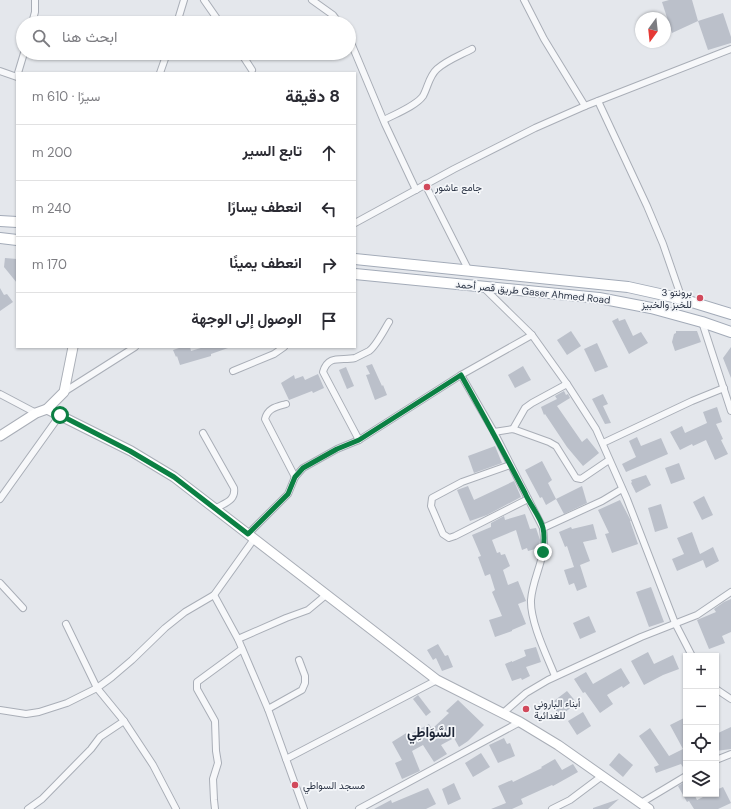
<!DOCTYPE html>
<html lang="ar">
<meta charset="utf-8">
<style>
body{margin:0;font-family:"DM Sans",Vazirmatn,sans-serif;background:#f2f2f3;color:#2b2b33;direction:rtl}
.controls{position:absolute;right:12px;bottom:12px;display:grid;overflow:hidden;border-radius:0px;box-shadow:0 1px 3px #0004}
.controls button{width:36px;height:36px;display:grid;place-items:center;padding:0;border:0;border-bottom:1px solid #e1e1e2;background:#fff;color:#2b2b33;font:20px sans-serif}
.compass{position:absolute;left:635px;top:12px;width:36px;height:36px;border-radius:50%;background:#fff;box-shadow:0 1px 3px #0004;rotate:195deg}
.stop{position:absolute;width:12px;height:12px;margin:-9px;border:3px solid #0b8043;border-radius:50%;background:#fff}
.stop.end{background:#0b8043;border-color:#fff;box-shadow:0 1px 4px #0008}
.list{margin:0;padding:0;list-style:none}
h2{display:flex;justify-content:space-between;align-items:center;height:52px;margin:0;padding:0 16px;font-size:17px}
h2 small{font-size:13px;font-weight:400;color:#7c7c81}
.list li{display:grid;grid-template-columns:26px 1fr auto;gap:12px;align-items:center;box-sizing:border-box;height:56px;padding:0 16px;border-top:1px solid #e1e1e2}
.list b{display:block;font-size:15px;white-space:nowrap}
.list em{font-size:13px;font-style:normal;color:#7c7c81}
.icon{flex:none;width:22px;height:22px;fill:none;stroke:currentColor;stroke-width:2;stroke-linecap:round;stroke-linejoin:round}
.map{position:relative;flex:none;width:731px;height:809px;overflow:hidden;direction:ltr}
.search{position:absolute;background:#fff;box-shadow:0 1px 3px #0004;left:16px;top:16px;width:340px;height:44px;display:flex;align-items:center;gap:10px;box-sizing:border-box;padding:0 14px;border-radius:22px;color:#7c7c81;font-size:15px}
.panel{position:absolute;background:#fff;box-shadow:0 1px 3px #0004;left:16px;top:72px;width:340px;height:276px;border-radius:0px;direction:rtl}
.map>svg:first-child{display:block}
.building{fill:#bbc0ca}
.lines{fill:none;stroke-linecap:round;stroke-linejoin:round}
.street-casing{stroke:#a9aeb7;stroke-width:8}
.secondary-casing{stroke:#a9aeb7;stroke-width:11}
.primary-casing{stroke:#a3abb8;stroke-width:12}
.street{stroke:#f7f8fa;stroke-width:6}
.secondary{stroke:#fff;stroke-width:9}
.primary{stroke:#fff;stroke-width:10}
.route{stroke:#0b8043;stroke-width:5}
.poi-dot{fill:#d1495b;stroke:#f4f6f9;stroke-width:1.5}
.labels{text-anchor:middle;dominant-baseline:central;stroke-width:3.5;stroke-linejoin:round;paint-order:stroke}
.poi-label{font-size:10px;fill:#2b3445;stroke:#f4f6f9;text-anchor:start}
.street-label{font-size:10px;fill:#2b3445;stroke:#f4f6f9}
.district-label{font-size:14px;font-weight:bold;fill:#1d2536;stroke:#f4f6f9}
</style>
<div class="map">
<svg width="731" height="809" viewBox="0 0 731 809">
<rect width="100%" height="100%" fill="#e4e7ec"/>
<g class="building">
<polygon points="669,0 692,0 698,21 672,33 662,2"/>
<polygon points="723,13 731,37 731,43 708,50 698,21"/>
<polygon points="5,258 17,259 17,283 4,267"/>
<polygon points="0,288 4,295 7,294 13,302 0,311"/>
<polygon points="618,318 619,321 625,319 633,336 641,332 648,343 629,354 612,321"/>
<polygon points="571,331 581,346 567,355 557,340"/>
<polygon points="676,331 697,331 701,342 675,351 672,342 674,334 676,333"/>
<polygon points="597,343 608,367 595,372 584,349"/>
<polygon points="182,347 190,347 191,351 204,347 228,347 228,348 211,354 211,356 180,365 177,356 176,357 173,350"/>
<polygon points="731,347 731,378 723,358"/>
<polygon points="372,364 382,386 383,385 387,395 375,400 366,375 370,374 366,366"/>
<polygon points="523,366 531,380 515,388 508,375"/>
<polygon points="346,367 354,386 347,389 339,370"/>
<polygon points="318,374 324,388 313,393 312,391 289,400 281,383 294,375 295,379 303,376 305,380"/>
<polygon points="564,391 566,395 568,394 570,398 557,406 582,442 587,438 599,453 583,466 567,447 545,414 544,415 541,407 557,399 555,396"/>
<polygon points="603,394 608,404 603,406 611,423 605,424 592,399"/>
<polygon points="717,407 722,422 716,424 723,439 721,440 728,454 715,460 706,440 693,446 692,444 680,450 670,432 682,426 685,433 707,423 703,412"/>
<polygon points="637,437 641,446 661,438 668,454 626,472 622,464 636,457 629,441"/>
<polygon points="495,446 502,463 474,473 468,456"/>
<polygon points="542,461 552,480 548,483 556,499 546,505 542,497 540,498 525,470"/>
<polygon points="679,463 685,479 671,484 665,468"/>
<polygon points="646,475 651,485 636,493 631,483 632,482 631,480"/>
<polygon points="514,481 521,497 487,515 470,521 457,490 468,486 474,500"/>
<polygon points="582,486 587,503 564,514 556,499"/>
<polygon points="704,496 713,515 702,520 693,502"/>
<polygon points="620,500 631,521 630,521 638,544 612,553 605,534 609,533 598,510"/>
<polygon points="661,504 668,528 655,532 648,508"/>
<polygon points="525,514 530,529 536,528 540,540 539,548 528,551 527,548 522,550 516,530 492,540 497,553 500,552 501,555 505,554 510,566 503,570 508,585 518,581 526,601 518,604 526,624 512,630 512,631 495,637 489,620 502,616 492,592 495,590 490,574 485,576 478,557 481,556 472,535 491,527 491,523 504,516 505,520"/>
<polygon points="593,524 597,539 583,542 590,561 580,565 587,587 577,591 574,583 569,585 564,570 574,567 567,546 565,547 559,532 571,527 572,529"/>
<polygon points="692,532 700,554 713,547 719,561 706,568 703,560 677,571 672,559 684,554 677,538"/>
<polygon points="651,587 664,622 649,627 636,592"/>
<polygon points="731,599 731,632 722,636 725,643 709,649 697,620 716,612 714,609 724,602"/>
<polygon points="589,616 596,632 580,639 573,623"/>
<polygon points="438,644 445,656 448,655 453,667 442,671 436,658 433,660 427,650"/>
<polygon points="536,647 541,662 526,667 530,676 522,680 521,678 512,681 505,664 512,661 512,662 526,656 524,650"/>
<polygon points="648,652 654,664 673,655 679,669 663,675 644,685 631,661"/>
<polygon points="621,668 630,683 623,688 622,686 607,695 613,704 600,713 585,692 583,693 574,679 586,672 593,684"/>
<polygon points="567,691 577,703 560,716 550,704"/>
<polygon points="418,695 431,712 426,716 413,699"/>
<polygon points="458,700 484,725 468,741 459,747 454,738 441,745 447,754 434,762 423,745 412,751 420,771 402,779 395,763 402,760 392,742 408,732 409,735 429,724 432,729 449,713 446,711"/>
<polygon points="583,712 591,726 577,735 568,721"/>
<polygon points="684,718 686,722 686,772 681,764 656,773 654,767 659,765 639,736 650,728 669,756 683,749 670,725"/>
<polygon points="731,727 731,749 716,751 716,734"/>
<polygon points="504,738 507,744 510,743 515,756 498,763 489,745"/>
<polygon points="481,753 490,767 473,777 465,763"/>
<polygon points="619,753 633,765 623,777 609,765"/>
<polygon points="555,759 562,770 573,764 578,772 553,786 552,785 521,799 523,804 512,809 491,809 506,803 498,786 512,780 513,782 542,768 541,767"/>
<polygon points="686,781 686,794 694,794 697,800 709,794 716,794 716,790 723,787 731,803 718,809 694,809 689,801 687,802 678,786"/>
<polygon points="454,783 461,799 448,805 442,789"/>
<polygon points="428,788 436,804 426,809 374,809 391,800 392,803"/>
<polygon points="619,799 608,809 593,809 593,808"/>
</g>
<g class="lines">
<g class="street-casing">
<g id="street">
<polyline points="204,0 220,23"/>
<polyline points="312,0 333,15 339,23"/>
<polyline points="524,0 544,39 585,106"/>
<polyline points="32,23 35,12 35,0"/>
<polyline points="177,23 184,0"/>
<polyline points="349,38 385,124 416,190"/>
<polyline points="241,53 252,70"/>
<polyline points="0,71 17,77"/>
<polyline points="18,73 24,53"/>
<polyline points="160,73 167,53"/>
<polyline points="598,101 647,206 663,244 682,299"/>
<path d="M 384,120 C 395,114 416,106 423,96 C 428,87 429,76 437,69 C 447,60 461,55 472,49"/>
<polyline points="425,184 469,271"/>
<polyline points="355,223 454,169 535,128 585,106 731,49"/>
<polyline points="484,288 532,335 567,384 596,429 627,499 675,623 692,656"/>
<polyline points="702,322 731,411"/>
<polyline points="233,371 274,354 284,347"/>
<path d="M 461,375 L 494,432 L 543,528 C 544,536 545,544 543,552 C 540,568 532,584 531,600 C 530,622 547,656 555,676"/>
<polyline points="64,392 135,347"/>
<polyline points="0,394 36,413"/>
<path d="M 286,404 C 276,407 268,408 265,419 L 295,477"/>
<polyline points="513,429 525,408 532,403 567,384"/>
<polyline points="494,432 513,429 549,442 556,446 576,478 581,479 609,460"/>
<path d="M 203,433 L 234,488 C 236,501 224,503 215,509"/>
<path d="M 359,440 L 323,372 C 328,354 342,361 355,358 C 359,356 365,353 369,351 C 376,346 384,330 389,322"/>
<polyline points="603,443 692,401 724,388"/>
<polyline points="510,465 462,482 432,498 431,506 443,534 449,538 455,536 528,499"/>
<polyline points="0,499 60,415"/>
<polyline points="543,528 602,501 622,489"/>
<polyline points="248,534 288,494 295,477 303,468 337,449 359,440 461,375 532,335"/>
<polyline points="0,583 23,608"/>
<polyline points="214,595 238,639 268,709 304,809"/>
<polyline points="66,624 97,688 124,721 153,765 176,809"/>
<polyline points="238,639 286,618 308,610 326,595"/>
<polyline points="716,689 731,699"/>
<polyline points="268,709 302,690 305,683 305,676 299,660"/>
<polyline points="0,710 26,714 39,712 67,703 97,688 112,677 132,660 165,628 185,612 214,595 254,539"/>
<polyline points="503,713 526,693 548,680 641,637 697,615 731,592"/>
<polyline points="286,759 437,680"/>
<polyline points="716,760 731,754"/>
<polyline points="641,803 686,776"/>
<polyline points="28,809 42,799 91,749 100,737 124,721"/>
<polyline points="215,809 214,800 213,779 218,763 216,751 215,721 197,689 197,682 242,649"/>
<polyline points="359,809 520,722"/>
<polyline points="552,809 570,800 602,776"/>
</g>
</g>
<g class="secondary-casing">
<g id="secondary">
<polyline points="47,409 131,451 174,477 437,680 520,722 558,745 649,809"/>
<polyline points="0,436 36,413 47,409 64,392 73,347"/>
</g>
</g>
<g class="primary-casing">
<g id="primary">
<polyline points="0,221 17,222"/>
<polyline points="0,238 17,240"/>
<polyline points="355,259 628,287 682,299 731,314"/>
<polyline points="355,274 599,298 651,308 702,322 731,332"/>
</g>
</g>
<use href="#street" class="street"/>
<use href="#secondary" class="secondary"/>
<use href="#primary" class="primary"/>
</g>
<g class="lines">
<path class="route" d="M 60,415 L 130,451 L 174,477 L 248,534 L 288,494 L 295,477 L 303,468 L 337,449 L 359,440 L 461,375 C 483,414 504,453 525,493 C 530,505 540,516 543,528 C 545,536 544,544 543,552"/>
</g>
<g class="poi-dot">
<circle cx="427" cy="187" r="4"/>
<circle cx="700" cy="298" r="4"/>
<circle cx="526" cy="709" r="4"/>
<circle cx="295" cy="785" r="4"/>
</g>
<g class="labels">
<g class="poi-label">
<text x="435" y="187">جامع عاشور</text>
<text x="692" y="292" text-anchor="end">برونتو 3<tspan x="692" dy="12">للخبز والخبيز</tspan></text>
<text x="534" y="703">أبناء البارونى<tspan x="534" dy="12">للغدائية</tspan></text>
<text x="303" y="785">مسجد السواطي</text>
</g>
<g class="street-label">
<text transform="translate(533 292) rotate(6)">طريق قصر أحمد Gaser Ahmed Road</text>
</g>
<g class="district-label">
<text x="431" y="732">السَّوَاطِي</text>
</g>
</g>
</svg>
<div class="controls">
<button>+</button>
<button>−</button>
<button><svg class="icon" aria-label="locate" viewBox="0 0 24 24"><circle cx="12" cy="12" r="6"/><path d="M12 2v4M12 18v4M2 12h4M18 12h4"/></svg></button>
<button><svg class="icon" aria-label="layers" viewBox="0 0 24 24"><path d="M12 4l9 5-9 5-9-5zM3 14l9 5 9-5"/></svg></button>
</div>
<svg class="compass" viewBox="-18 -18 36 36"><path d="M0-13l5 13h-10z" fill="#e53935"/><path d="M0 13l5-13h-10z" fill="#7c7c81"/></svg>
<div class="stop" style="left:60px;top:415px"></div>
<div class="stop end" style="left:543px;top:552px"></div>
<div class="search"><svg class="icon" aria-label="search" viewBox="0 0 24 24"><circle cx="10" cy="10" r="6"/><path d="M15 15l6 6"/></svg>ابحث هنا</div>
<section class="panel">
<h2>8 دقيقة<small>سيرًا · 610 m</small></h2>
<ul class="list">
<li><svg class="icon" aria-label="ahead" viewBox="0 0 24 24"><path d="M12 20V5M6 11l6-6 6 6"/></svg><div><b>تابع السير</b></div><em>200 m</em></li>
<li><svg class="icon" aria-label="left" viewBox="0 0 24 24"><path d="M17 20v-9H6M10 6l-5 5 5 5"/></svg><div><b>انعطف يسارًا</b></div><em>240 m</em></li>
<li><svg class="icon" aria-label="right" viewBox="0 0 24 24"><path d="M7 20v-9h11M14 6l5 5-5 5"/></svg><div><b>انعطف يمينًا</b></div><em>170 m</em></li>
<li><svg class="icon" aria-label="arrive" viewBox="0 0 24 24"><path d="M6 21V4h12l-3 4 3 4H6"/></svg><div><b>الوصول إلى الوجهة</b></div></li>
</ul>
</section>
</div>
